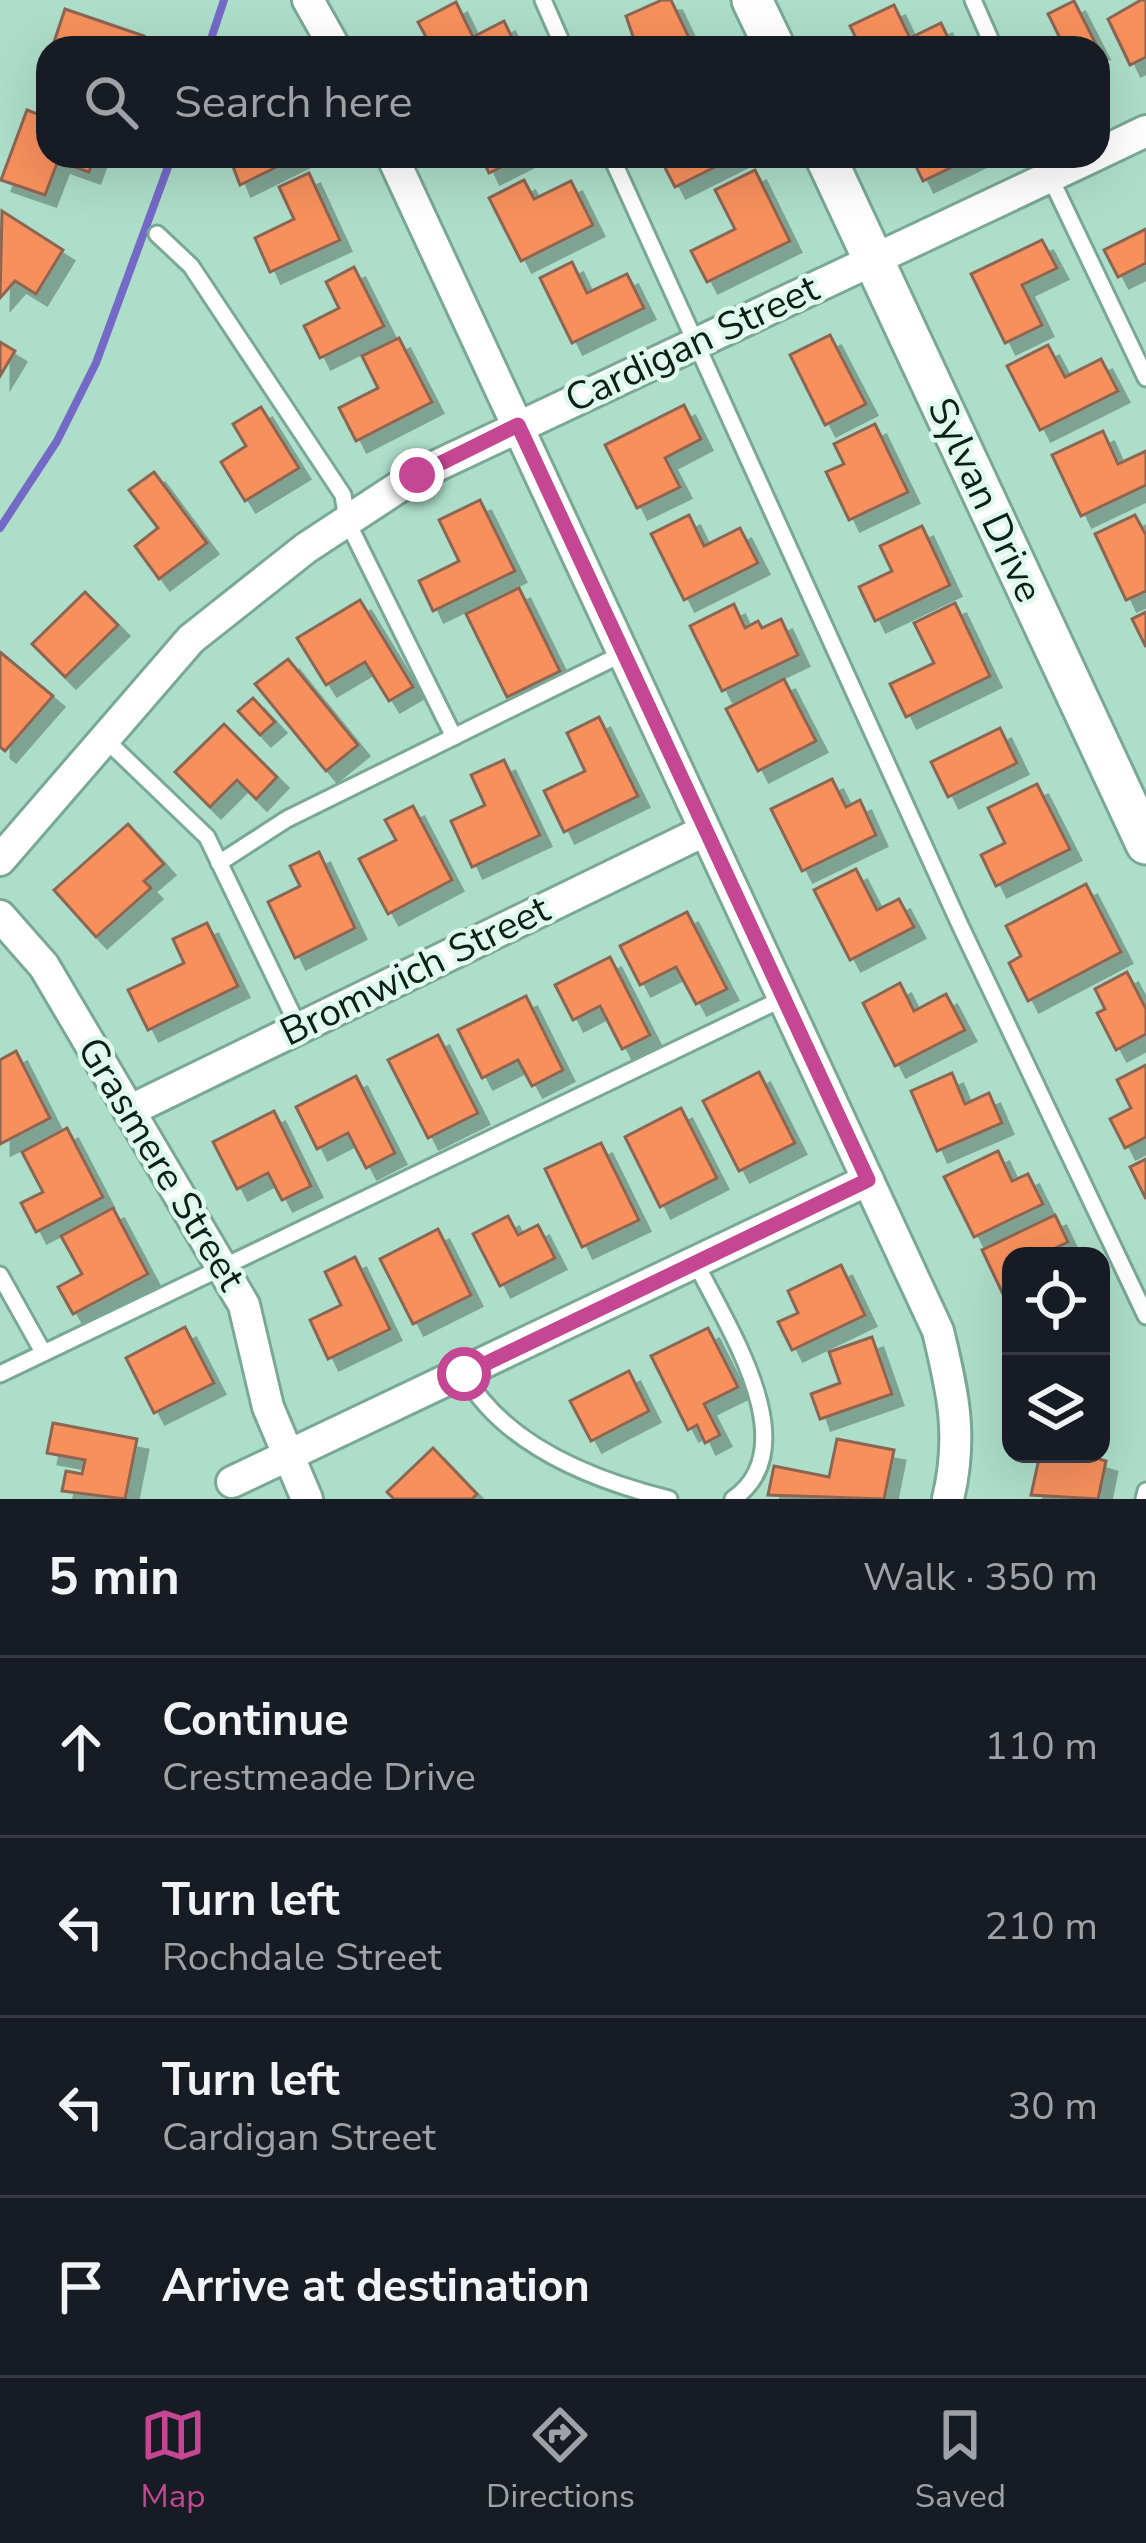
<!DOCTYPE html>
<meta charset="utf-8">
<style>
body{margin:0;font-family:"Nunito Sans",sans-serif;background:#20242c;color:#f1f3f6}
.controls{position:absolute;right:36px;bottom:36px;display:grid;overflow:hidden;border-radius:24px;box-shadow:0 12px 48px #0002}
.controls button{width:108px;height:108px;display:grid;place-items:center;padding:0;border:0;border-bottom:3px solid #363941;background:#171b24;color:#f1f3f6;font:60px sans-serif}
.stop{position:absolute;width:36px;height:36px;margin:-27px;border:9px solid #c54692;border-radius:50%;background:#fff}
.stop.end{background:#c54692;border-color:#fff;box-shadow:0 3px 12px #0008}
.list{margin:0;padding:0;list-style:none}
h2{display:flex;justify-content:space-between;align-items:center;height:156px;margin:0;padding:0 48px;font-size:51px}
h2 small{font-size:39px;font-weight:400;color:#9ea1a6}
.list li{display:grid;grid-template-columns:78px 1fr auto;gap:36px;align-items:center;box-sizing:border-box;height:180px;padding:0 48px;border-top:3px solid #363941}
.list b{display:block;font-size:45px;white-space:nowrap}
.list p{margin:0;font-size:39px;white-space:nowrap;color:#9ea1a6}
.list em{font-size:39px;font-style:normal;color:#9ea1a6}
.icon{flex:none;width:66px;height:66px;fill:none;stroke:currentColor;stroke-width:2;stroke-linecap:round;stroke-linejoin:round}
.map{position:relative;flex:none;width:1146px;height:1499px;overflow:hidden}
.search{position:absolute;background:#171b24;box-shadow:0 12px 48px #0002;left:36px;right:36px;top:36px;height:132px;display:flex;align-items:center;gap:30px;box-sizing:border-box;padding:0 42px;border-radius:36px;color:#9ea1a6;font-size:45px}
.sheet{height:876px;background:#171b24}
nav{display:flex;justify-content:space-around;align-items:center;box-sizing:border-box;height:168px;border-top:3px solid #363941;background:#171b24;font-size:33px;color:#9ea1a6}
nav a{display:grid;justify-items:center;gap:6px}
nav .on{color:#c54692}
.map>svg:first-child{display:block}
.lines{fill:none;stroke-linecap:round;stroke-linejoin:round}
.stream{stroke:#7469c7;stroke-width:8}
.building{fill:#f7905c;stroke:#8c6552;stroke-width:3;filter:url(#shadow)}
.service-casing{stroke:#79a894;stroke-width:21}
.minor-casing{stroke:#79a894;stroke-width:36}
.tertiary-casing{stroke:#79a894;stroke-width:45}
.service{stroke:#fff;stroke-width:15}
.minor{stroke:#fff;stroke-width:30}
.tertiary{stroke:#fff;stroke-width:39}
.route{stroke:#c54692;stroke-width:15}
.labels{text-anchor:middle;dominant-baseline:central;stroke-width:9;stroke-linejoin:round;paint-order:stroke}
.street-label{font-size:39px;fill:#0d2018;stroke:#e0f9ee}
</style>
<div class="map">
<svg width="1146" height="1499" viewBox="0 0 1146 1499">
<defs>
<filter id="shadow"><feDropShadow dx="11" dy="11" stdDeviation="0" flood-color="#0004"/></filter>
</defs>
<rect width="100%" height="100%" fill="#addec9"/>
<g class="lines">
<g class="stream">
<polyline points="208,48 224,0"/>
<polyline points="0,528 57,441 96,363 172,156"/>
</g>
</g>
<g class="building">
<polygon points="662,0 671,0 694,48 637,48 626,16"/>
<polygon points="1141,0 1146,0 1146,57 1130,65 1108,19"/>
<polygon points="1074,1 1098,48 1044,48 1061,40 1048,14"/>
<polygon points="456,2 473,37 504,21 517,48 432,48 418,22"/>
<polygon points="894,5 910,38 941,23 953,48 861,48 850,26"/>
<polygon points="65,9 144,36 140,48 52,48"/>
<polygon points="27,110 48,118 48,156 95,156 89,172 58,161 45,195 1,180"/>
<polygon points="229,156 299,156 240,185"/>
<polygon points="481,156 523,156 489,173"/>
<polygon points="659,156 737,156 675,187"/>
<polygon points="911,156 975,156 923,181"/>
<polygon points="755,170 790,241 707,282 691,251 735,229 715,190"/>
<polygon points="309,173 340,240 270,272 255,238 294,219 279,187"/>
<polygon points="524,180 534,199 571,181 593,225 521,261 489,198"/>
<polygon points="2,211 63,250 36,294 15,281 0,298"/>
<polygon points="1146,229 1146,263 1118,277 1104,250"/>
<polygon points="1042,240 1057,268 1022,285 1042,325 1005,343 971,274"/>
<polygon points="572,262 587,293 627,274 644,308 572,343 540,278"/>
<polygon points="354,267 384,326 320,358 304,326 339,308 326,282"/>
<polygon points="830,335 866,404 825,425 790,355"/>
<polygon points="399,338 432,402 356,441 339,408 378,388 362,356"/>
<polygon points="0,342 15,351 0,376"/>
<polygon points="1048,345 1065,377 1101,359 1118,391 1040,430 1007,366"/>
<polygon points="684,405 701,439 665,458 680,487 637,508 605,445"/>
<polygon points="261,407 299,468 245,501 221,462 246,446 233,424"/>
<polygon points="875,424 908,492 849,520 826,472 844,464 834,444"/>
<polygon points="1103,431 1118,464 1146,451 1146,485 1081,516 1052,455"/>
<polygon points="154,472 207,543 159,579 135,546 158,528 129,490"/>
<polygon points="480,500 515,571 433,611 419,581 459,561 439,520"/>
<polygon points="689,515 704,546 740,528 758,563 684,600 651,534"/>
<polygon points="1135,515 1146,535 1146,591 1126,600 1095,534"/>
<polygon points="922,526 950,585 875,621 859,587 892,571 880,546"/>
<polygon points="519,588 560,671 507,697 466,614"/>
<polygon points="85,592 118,625 65,677 32,644"/>
<polygon points="360,600 413,687 389,701 365,662 326,685 297,638"/>
<polygon points="955,603 990,676 906,717 890,684 934,663 914,623"/>
<polygon points="734,604 745,628 758,621 762,628 781,619 798,655 722,691 690,626"/>
<polygon points="1146,612 1146,647 1132,619"/>
<polygon points="0,652 53,696 5,751 0,747"/>
<polygon points="288,659 358,745 326,771 255,684"/>
<polygon points="784,679 816,741 758,771 726,709"/>
<polygon points="253,698 275,722 260,735 238,711"/>
<polygon points="599,717 638,796 564,832 544,791 585,771 567,733"/>
<polygon points="224,724 277,777 256,799 237,780 210,807 175,772"/>
<polygon points="1000,728 1017,763 948,797 931,762"/>
<polygon points="504,760 540,835 472,867 451,821 485,805 471,775"/>
<polygon points="832,779 846,807 860,800 876,835 802,871 771,809"/>
<polygon points="1037,784 1070,849 996,886 981,855 1005,843 988,808"/>
<polygon points="413,806 452,880 388,914 359,859 396,840 385,820"/>
<polygon points="128,824 164,864 144,881 151,888 96,937 54,890"/>
<polygon points="319,852 355,928 295,958 268,902 300,886 290,866"/>
<polygon points="856,869 877,910 899,899 914,927 850,960 814,890"/>
<polygon points="1086,884 1121,952 1028,1001 1009,963 1021,956 1006,926"/>
<polygon points="687,912 727,989 696,1004 676,967 640,985 620,946"/>
<polygon points="207,923 238,986 148,1030 128,990 184,963 173,939"/>
<polygon points="610,957 650,1035 622,1049 600,1006 573,1020 555,985"/>
<polygon points="1127,972 1146,1009 1146,1034 1116,1050 1097,1013 1105,1009 1095,989"/>
<polygon points="900,983 914,1011 946,994 965,1030 895,1066 863,1003"/>
<polygon points="526,996 563,1070 532,1086 518,1060 482,1078 458,1030"/>
<polygon points="438,1035 478,1113 428,1138 388,1060"/>
<polygon points="16,1051 50,1118 0,1144 0,1060"/>
<polygon points="1146,1065 1146,1137 1125,1148 1110,1119 1131,1108 1117,1080"/>
<polygon points="759,1072 795,1143 739,1171 703,1101"/>
<polygon points="952,1073 965,1104 989,1093 1002,1123 937,1151 911,1091"/>
<polygon points="356,1076 395,1153 366,1168 348,1133 317,1149 296,1107"/>
<polygon points="681,1108 717,1178 660,1207 625,1137"/>
<polygon points="274,1111 311,1186 282,1200 268,1173 237,1189 213,1142"/>
<polygon points="67,1128 103,1197 36,1232 21,1203 43,1192 22,1152"/>
<polygon points="601,1143 639,1220 582,1247 545,1169"/>
<polygon points="998,1151 1012,1181 1028,1174 1043,1204 974,1237 944,1177"/>
<polygon points="1146,1159 1146,1199 1130,1167"/>
<polygon points="113,1208 148,1274 73,1314 58,1287 82,1274 61,1236"/>
<polygon points="1055,1215 1068,1242 1049,1251 1052,1256 1011,1256 1011,1311 982,1250"/>
<polygon points="508,1216 518,1235 538,1225 555,1258 500,1286 473,1234"/>
<polygon points="438,1229 471,1295 413,1324 380,1259"/>
<polygon points="355,1257 390,1329 328,1359 310,1320 341,1305 325,1272"/>
<polygon points="841,1265 865,1315 792,1350 778,1322 798,1313 788,1291"/>
<polygon points="185,1327 214,1383 154,1413 126,1358"/>
<polygon points="708,1328 738,1387 704,1404 720,1435 705,1443 697,1425 688,1430 651,1356"/>
<polygon points="872,1337 892,1394 820,1419 811,1394 840,1383 829,1352"/>
<polygon points="629,1371 649,1411 591,1441 570,1401"/>
<polygon points="53,1423 137,1439 125,1499 62,1491 66,1471 82,1474 85,1460 47,1453"/>
<polygon points="837,1439 894,1450 884,1499 768,1495 774,1466 829,1477"/>
<polygon points="433,1448 477,1494 472,1499 394,1499 387,1492"/>
<polygon points="1040,1454 1083,1454 1106,1461 1098,1499 1031,1495"/>
</g>
<g class="lines">
<g class="service-casing">
<g id="service">
<polyline points="543,0 564,48"/>
<polyline points="973,0 994,48"/>
<polyline points="611,156 960,925 1146,1316"/>
<polyline points="1040,156 1146,378"/>
<polyline points="157,234 191,266 343,495 347,521 454,737"/>
<polyline points="105,739 207,837 299,1028"/>
<polyline points="219,863 287,819 622,654"/>
<path d="M 696,1263 C 724,1322 809,1447 733,1499"/>
<polyline points="0,1275 43,1352"/>
<polyline points="0,1374 782,999"/>
<path d="M 464,1374 C 504,1445 592,1480 669,1499"/>
<polyline points="1144,1499 1146,1491"/>
</g>
</g>
<g class="minor-casing">
<g id="minor">
<polyline points="308,0 335,48"/>
<polyline points="1098,154 1146,131"/>
<path d="M 392,156 L 938,1331 C 953,1393 963,1436 948,1499"/>
<polyline points="0,860 191,639 306,548 417,475 1094,156"/>
<polyline points="0,916 44,966 244,1305 268,1407 307,1499"/>
<polyline points="129,1111 702,832"/>
<polyline points="232,1482 868,1180"/>
</g>
</g>
<g class="tertiary-casing">
<g id="tertiary">
<polyline points="752,0 775,48"/>
<polyline points="825,156 1146,844"/>
</g>
</g>
<use href="#service" class="service"/>
<use href="#minor" class="minor"/>
<use href="#tertiary" class="tertiary"/>
</g>
<g class="lines">
<polyline class="route" points="417,475 518,425 868,1180 464,1374"/>
</g>
<g class="labels">
<g class="street-label">
<text transform="translate(692 344) rotate(-25)">Cardigan Street</text>
<text transform="translate(985 500) rotate(65)">Sylvan Drive</text>
<text transform="translate(415 971) rotate(-26)">Bromwich Street</text>
<text transform="translate(161 1164) rotate(59)">Grasmere Street</text>
</g>
</g>
</svg>
<div class="controls">
<button><svg class="icon" aria-label="locate" viewBox="0 0 24 24"><circle cx="12" cy="12" r="6"/><path d="M12 2v4M12 18v4M2 12h4M18 12h4"/></svg></button>
<button><svg class="icon" aria-label="layers" viewBox="0 0 24 24"><path d="M12 4l9 5-9 5-9-5zM3 14l9 5 9-5"/></svg></button>
</div>
<div class="stop" style="left:464px;top:1374px"></div>
<div class="stop end" style="left:417px;top:475px"></div>
<div class="search"><svg class="icon" aria-label="search" viewBox="0 0 24 24"><circle cx="10" cy="10" r="6"/><path d="M15 15l6 6"/></svg>Search here</div>
</div>
<section class="sheet">
<h2>5 min<small>Walk · 350 m</small></h2>
<ul class="list">
<li><svg class="icon" aria-label="ahead" viewBox="0 0 24 24"><path d="M12 20V5M6 11l6-6 6 6"/></svg><div><b>Continue</b><p>Crestmeade Drive</p></div><em>110 m</em></li>
<li><svg class="icon" aria-label="left" viewBox="0 0 24 24"><path d="M17 20v-9H6M10 6l-5 5 5 5"/></svg><div><b>Turn left</b><p>Rochdale Street</p></div><em>210 m</em></li>
<li><svg class="icon" aria-label="left" viewBox="0 0 24 24"><path d="M17 20v-9H6M10 6l-5 5 5 5"/></svg><div><b>Turn left</b><p>Cardigan Street</p></div><em>30 m</em></li>
<li><svg class="icon" aria-label="arrive" viewBox="0 0 24 24"><path d="M6 21V4h12l-3 4 3 4H6"/></svg><div><b>Arrive at destination</b></div></li>
</ul>
</section>
<nav>
<a class="on"><svg class="icon" aria-label="map" viewBox="0 0 24 24"><path d="M3 6l6-2 6 2 6-2v14l-6 2-6-2-6 2zM9 4v14M15 6v14"/></svg>Map</a>
<a><svg class="icon" aria-label="directions" viewBox="0 0 24 24"><path d="M12 3l9 9-9 9-9-9zM9 14v-3h6M13 9l2 2-2 2"/></svg>Directions</a>
<a><svg class="icon" aria-label="saved" viewBox="0 0 24 24"><path d="M7 4h10v16l-5-4-5 4z"/></svg>Saved</a>
</nav>
